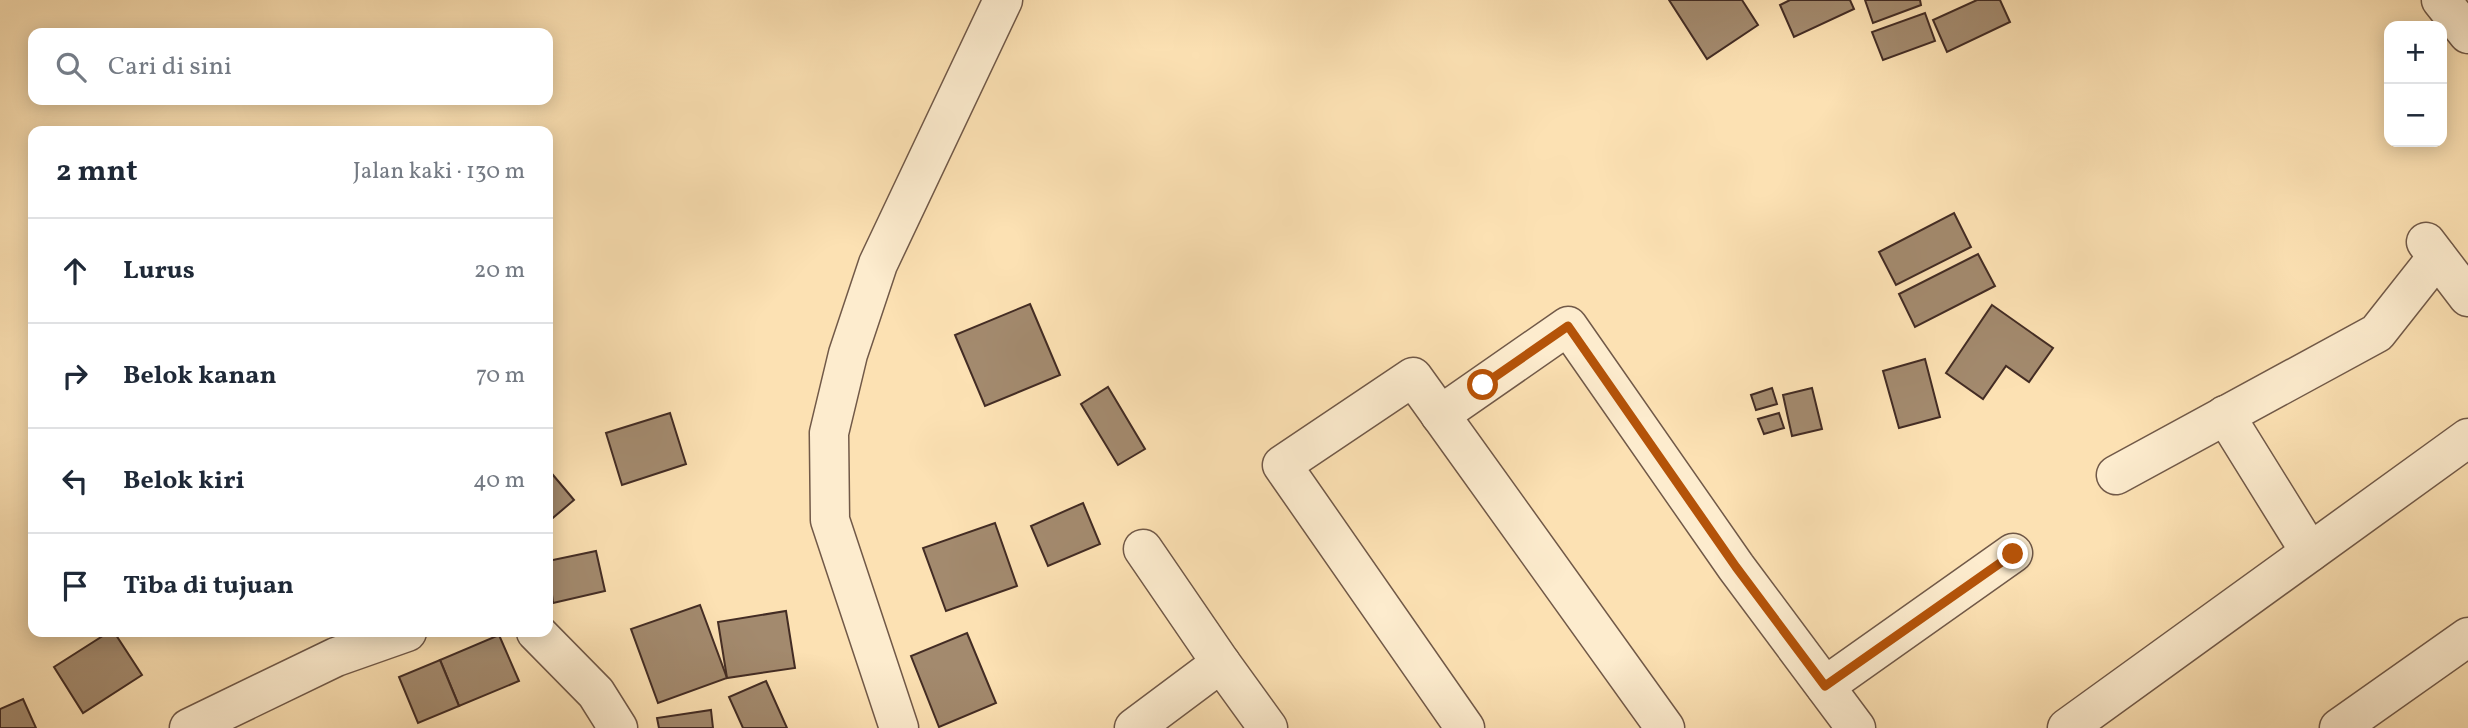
<!DOCTYPE html>
<html lang="id">
<meta charset="utf-8">
<style>
body{margin:0;font-family:Vollkorn,serif;background:#f6f6f7;color:#1f2937}
.controls{position:absolute;right:21px;top:21px;display:grid;overflow:hidden;border-radius:14px;box-shadow:0 4px 18px #0003}
.controls button{width:63px;height:63px;display:grid;place-items:center;padding:0;border:0;border-bottom:2px solid #e0e1e3;background:#fff;color:#1f2937;font:35px sans-serif}
.stop{position:absolute;width:21px;height:21px;margin:-16px;border:5px solid #b45309;border-radius:50%;background:#fff}
.stop.end{background:#b45309;border-color:#fff;box-shadow:0 2px 7px #0008}
.list{margin:0;padding:0;list-style:none}
h2{display:flex;justify-content:space-between;align-items:center;height:91px;margin:0;padding:0 28px;font-size:30px}
h2 small{font-size:23px;font-weight:400;color:#747a83}
.list li{display:grid;grid-template-columns:46px 1fr auto;gap:21px;align-items:center;box-sizing:border-box;height:105px;padding:0 28px;border-top:2px solid #e0e1e3}
.list b{display:block;font-size:26px;white-space:nowrap}
.list em{font-size:23px;font-style:normal;color:#747a83}
.icon{flex:none;width:38px;height:38px;fill:none;stroke:currentColor;stroke-width:2;stroke-linecap:round;stroke-linejoin:round}
.map{position:relative;flex:none;width:2468px;height:728px;overflow:hidden}
.search{position:absolute;background:#fff;box-shadow:0 4px 18px #0003;left:28px;top:28px;width:525px;height:77px;display:flex;align-items:center;gap:18px;box-sizing:border-box;padding:0 24px;border-radius:14px;color:#747a83;font-size:26px}
.panel{position:absolute;background:#fff;box-shadow:0 4px 18px #0003;left:28px;top:126px;width:525px;height:511px;border-radius:14px}
.map>svg:first-child{display:block}
.building{fill:#a38a6e;stroke:#432c24;stroke-width:2}
.lines{fill:none;stroke-linecap:round;stroke-linejoin:round}
.street-casing{stroke:#715948;stroke-width:41}
.street{stroke:#fdecce;stroke-width:38}
.route{stroke:#b45309;stroke-width:9}
</style>
<div class="map">
<svg width="2468" height="728" viewBox="0 0 2468 728">
<rect width="100%" height="100%" fill="#fce1b3"/>
<filter id="stains"><feTurbulence type="fractalNoise" baseFrequency=".00286" numOctaves="4"/><feColorMatrix values="0 0 0 0 .2 0 0 0 0 .09 0 0 0 0 .02 0 0 0 .5 -.17"/></filter>
<radialGradient id="worn" r=".72"><stop offset=".6" stop-color="#630" stop-opacity="0"/><stop offset="1" stop-color="#630" stop-opacity=".3"/></radialGradient>
<g class="building">
<polygon points="1669,0 1742,0 1758,25 1707,59"/>
<polygon points="1790,0 1850,0 1854,9 1794,37 1780,5"/>
<polygon points="1865,0 1920,0 1921,5 1873,23"/>
<polygon points="1977,0 2000,0 2010,22 1947,52 1933,20"/>
<polygon points="1925,13 1935,41 1883,60 1872,32"/>
<polygon points="1954,213 1971,247 1896,285 1879,252"/>
<polygon points="1978,254 1995,286 1915,327 1899,294"/>
<polygon points="1030,304 1060,375 985,406 955,335"/>
<polygon points="1992,305 2053,348 2029,382 2006,366 1983,399 1946,373"/>
<polygon points="1925,359 1940,417 1899,428 1883,371"/>
<polygon points="1108,387 1145,449 1118,465 1081,404"/>
<polygon points="1772,388 1777,404 1756,410 1751,395"/>
<polygon points="1812,388 1822,429 1792,436 1783,395"/>
<polygon points="670,413 686,464 622,485 606,433"/>
<polygon points="1779,413 1784,428 1764,434 1758,419"/>
<polygon points="548,469 574,500 548,522"/>
<polygon points="1083,503 1100,544 1048,566 1031,526"/>
<polygon points="995,523 1017,586 946,611 923,548"/>
<polygon points="596,551 605,591 553,603 548,561"/>
<polygon points="700,605 727,678 658,703 631,629"/>
<polygon points="786,611 795,668 727,678 718,622"/>
<polygon points="109,632 114,632 142,675 83,713 54,667"/>
<polygon points="967,633 996,703 939,727 911,656"/>
<polygon points="499,635 519,681 459,706 440,660"/>
<polygon points="440,660 459,706 418,723 399,677"/>
<polygon points="766,681 787,728 743,728 729,697"/>
<polygon points="23,699 36,728 0,728 0,709"/>
<polygon points="711,710 713,728 659,728 657,718"/>
</g>
<g class="lines">
<g class="street-casing">
<g id="street">
<polyline points="2441,0 2468,34"/>
<polyline points="2426,242 2468,297"/>
<polyline points="1440,415 1568,326 1736,567 1856,728"/>
<polyline points="2225,415 2310,552"/>
<polyline points="2116,475 2377,333 2437,257"/>
<polyline points="1143,549 1221,663"/>
<polyline points="536,632 596,693 618,728"/>
<polyline points="1825,686 2013,553"/>
<polyline points="189,728 336,657 407,632"/>
<polyline points="899,728 830,520 829,433 848,354 878,264 1003,0"/>
<polyline points="1134,728 1221,663 1268,728"/>
<polyline points="1465,728 1282,465 1413,377 1665,728"/>
<polyline points="2067,728 2468,438"/>
<polyline points="2339,728 2468,637"/>
</g>
</g>
<use href="#street" class="street"/>
</g>
<g class="lines">
<polyline class="route" points="1483,385 1568,326 1736,567 1825,686 2013,554"/>
</g>
<rect width="100%" height="100%" filter="url(#stains)"/>
<rect width="100%" height="100%" fill="url(#worn)"/>
</svg>
<div class="controls">
<button>+</button>
<button>−</button>
</div>
<div class="stop" style="left:1483px;top:385px"></div>
<div class="stop end" style="left:2013px;top:554px"></div>
<div class="search"><svg class="icon" aria-label="search" viewBox="0 0 24 24"><circle cx="10" cy="10" r="6"/><path d="M15 15l6 6"/></svg>Cari di sini</div>
<section class="panel">
<h2>2 mnt<small>Jalan kaki · 130 m</small></h2>
<ul class="list">
<li><svg class="icon" aria-label="ahead" viewBox="0 0 24 24"><path d="M12 20V5M6 11l6-6 6 6"/></svg><div><b>Lurus</b></div><em>20 m</em></li>
<li><svg class="icon" aria-label="right" viewBox="0 0 24 24"><path d="M7 20v-9h11M14 6l5 5-5 5"/></svg><div><b>Belok kanan</b></div><em>70 m</em></li>
<li><svg class="icon" aria-label="left" viewBox="0 0 24 24"><path d="M17 20v-9H6M10 6l-5 5 5 5"/></svg><div><b>Belok kiri</b></div><em>40 m</em></li>
<li><svg class="icon" aria-label="arrive" viewBox="0 0 24 24"><path d="M6 21V4h12l-3 4 3 4H6"/></svg><div><b>Tiba di tujuan</b></div></li>
</ul>
</section>
</div>
